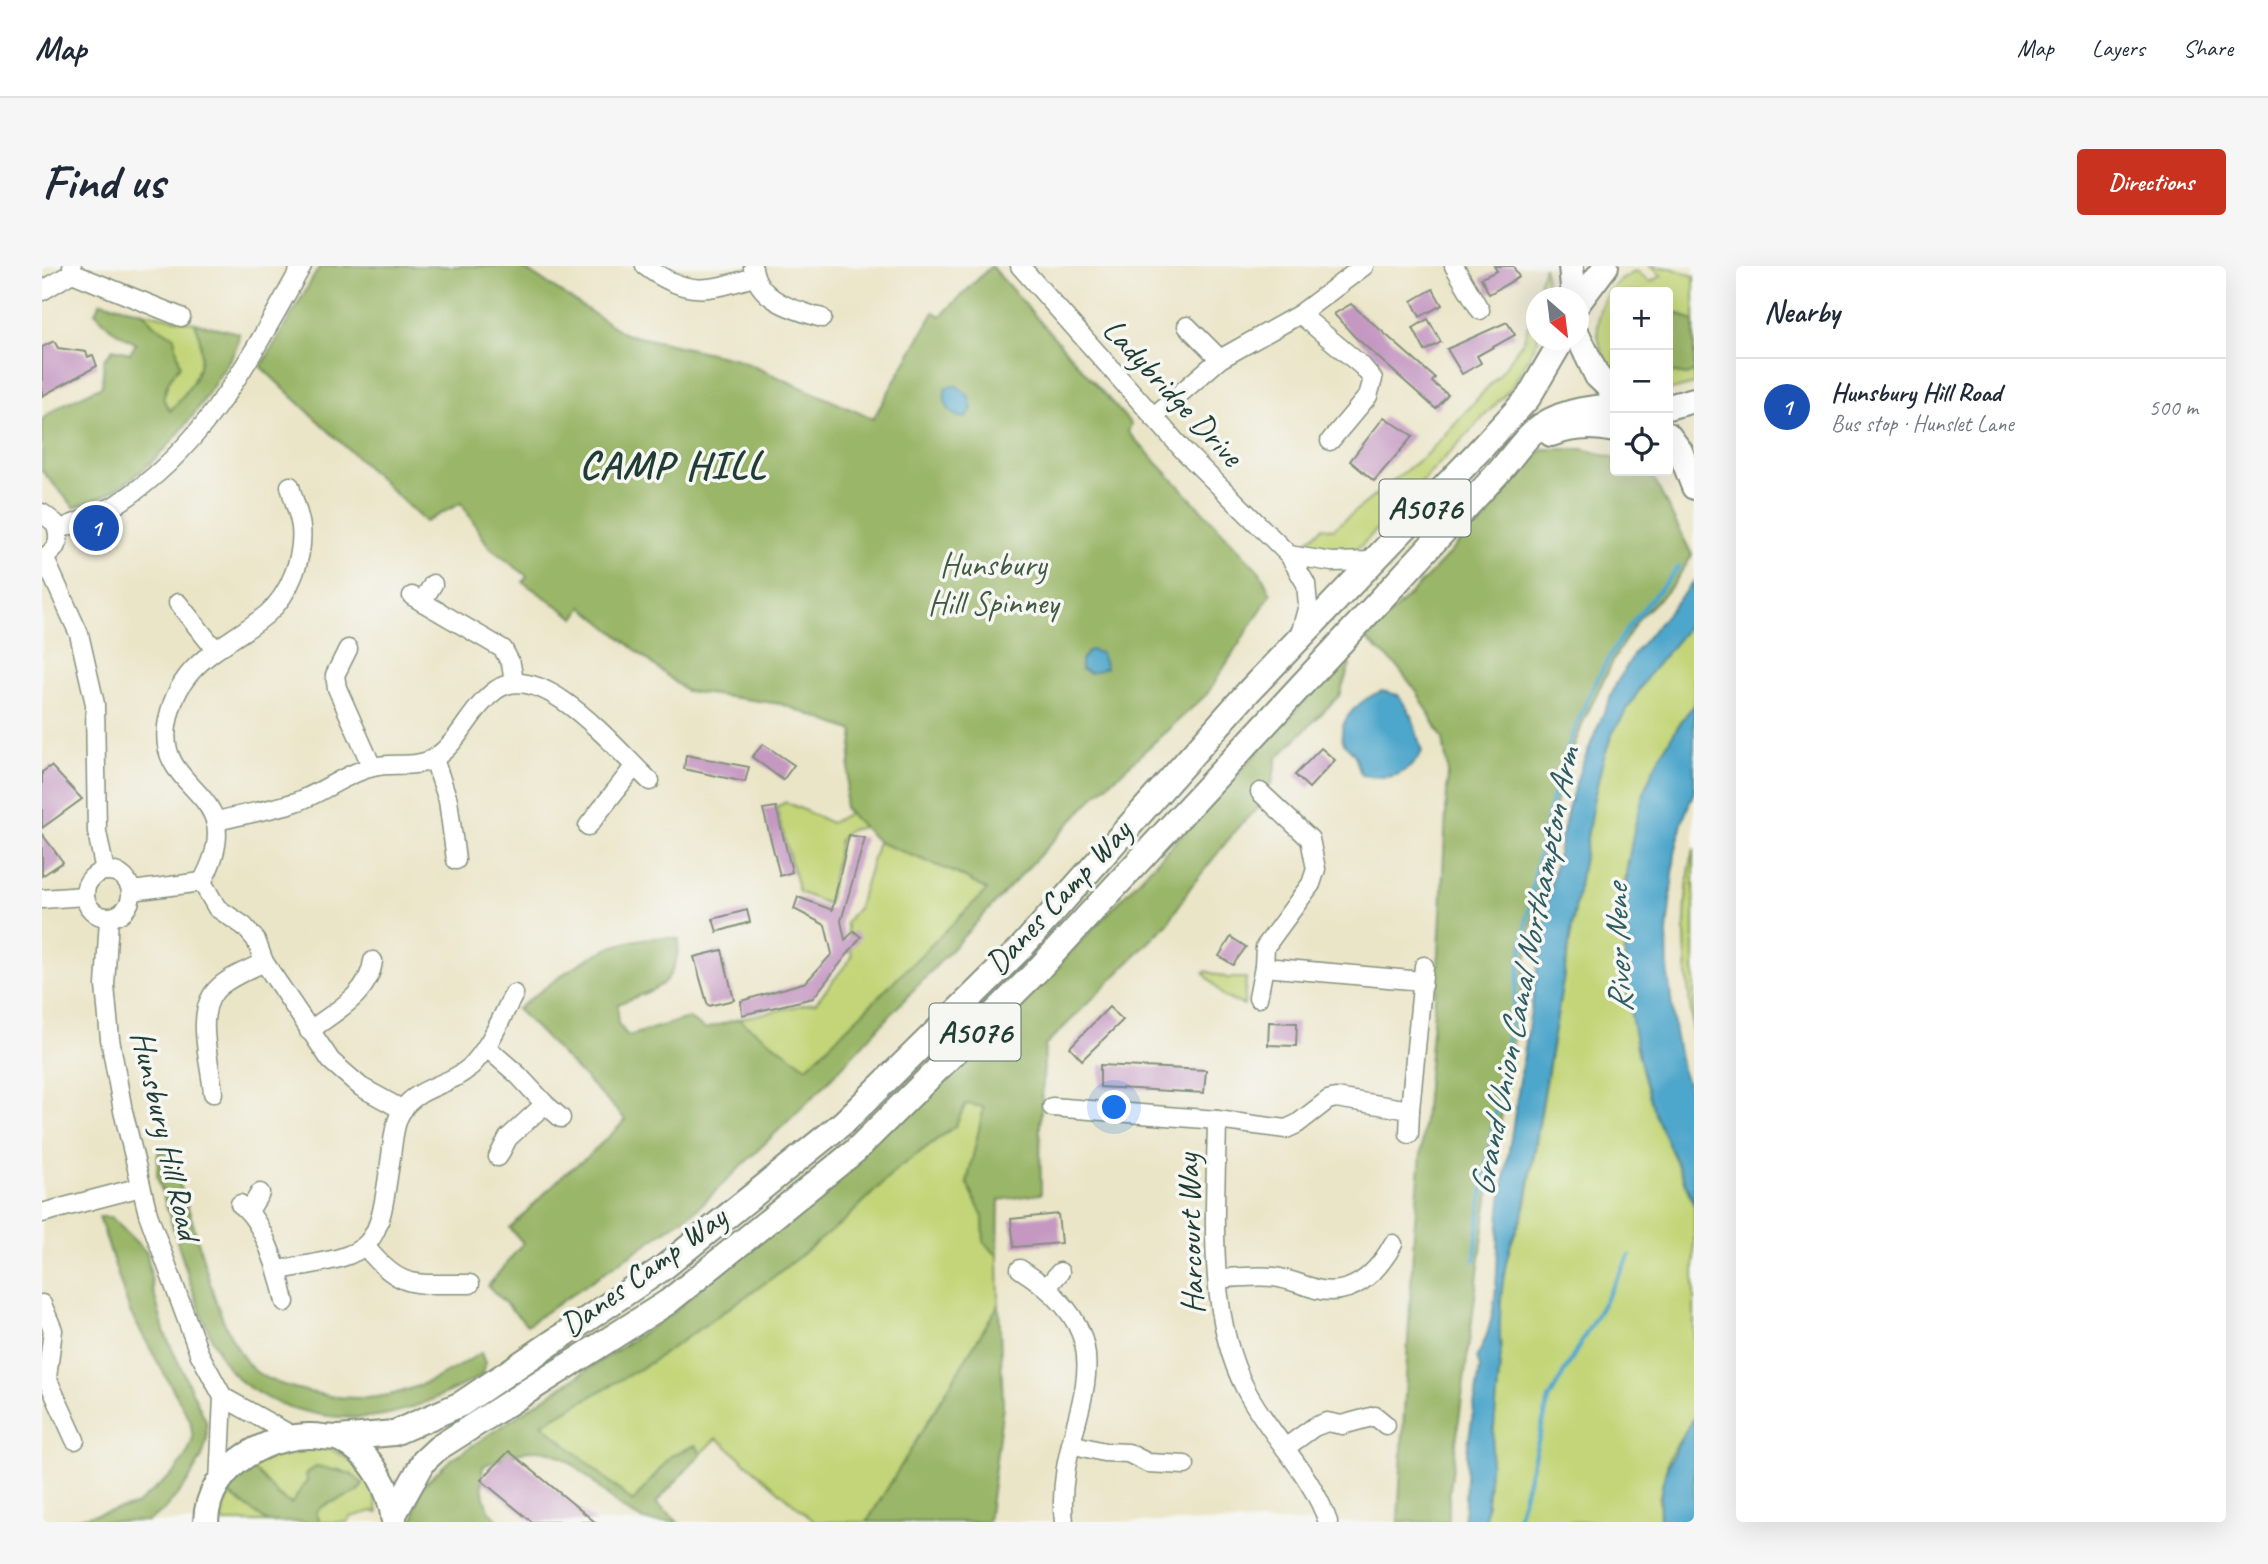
<!DOCTYPE html>
<meta charset="utf-8">
<style>
body{margin:0;font-family:Caveat,sans-serif;background:#f6f6f7;color:#1f2937}
.controls{position:absolute;right:21px;top:21px;display:grid;overflow:hidden;border-radius:7px;box-shadow:0 7px 28px #0002}
.controls button{width:63px;height:63px;display:grid;place-items:center;padding:0;border:0;border-bottom:2px solid #e0e1e3;background:#fff;color:#1f2937;font:35px sans-serif}
.compass{position:absolute;left:1484px;top:21px;width:63px;height:63px;border-radius:50%;background:#fff;box-shadow:0 7px 28px #0002;rotate:152deg}
.you{position:absolute;left:1073px;top:842px;width:24px;height:24px;margin:-18px;border:5px solid #fff;border-radius:50%;background:#1a73e8;box-shadow:0 0 0 10px #1a73e833}
.badge{display:grid;place-items:center;width:46px;height:46px;border-radius:50%;background:#c8321e;color:#fff;font-size:23px;font-weight:700}
.pin{position:absolute;translate:-50% -50%;border:4px solid #fff;box-shadow:0 2px 7px #0006}
.list{margin:0;padding:0;list-style:none}
h2{display:flex;justify-content:space-between;align-items:center;height:91px;margin:0;padding:0 28px;font-size:30px}
h2 small{font-size:23px;font-weight:400;color:#747a83}
.list li{display:grid;grid-template-columns:46px 1fr auto;gap:21px;align-items:center;box-sizing:border-box;height:98px;padding:0 28px;border-top:2px solid #e0e1e3}
.list b{display:block;font-size:26px;white-space:nowrap}
.list p{margin:0;font-size:23px;white-space:nowrap;color:#747a83}
.list em{font-size:23px;font-style:normal;color:#747a83}
.icon{flex:none;width:38px;height:38px;fill:none;stroke:currentColor;stroke-width:2;stroke-linecap:round;stroke-linejoin:round}
.map{position:relative;flex:none;width:1652px;height:1256px;overflow:hidden;border-radius:7px}
header{display:flex;align-items:center;gap:42px;box-sizing:border-box;height:98px;padding:0 35px;background:#fff;border-bottom:2px solid #e0e1e3}
header strong{font-size:33px}
nav{display:flex;gap:38px;margin-inline-start:auto;font-size:24px}
.intro{display:flex;align-items:center;justify-content:space-between;box-sizing:border-box;height:168px;padding:0 42px}
h1{margin:0;font-size:49px}
.button{padding:18px 32px;border-radius:7px;background:#c8321e;color:#fff;font-size:24px;font-weight:700}
main{display:flex;gap:42px;padding:0 42px}
aside{flex:1;background:#fff;border-radius:7px;box-shadow:0 7px 28px #0002}
.map>svg:first-child{display:block}
.green{fill:#c3d578;stroke:#718956;stroke-width:2}
.forest{fill:#9ab668;stroke:#5c7a4e;stroke-width:2}
.water{fill:#4ea6cb;stroke:#367280;stroke-width:2}
.lines{fill:none;stroke-linecap:round;stroke-linejoin:round}
.stream{stroke:#4ea6cb;stroke-width:4.5}
.building{fill:#c598c2}
.minor-casing{stroke:#85917e;stroke-width:21}
.highway-casing{stroke:#85917e;stroke-width:28}
.minor{stroke:#fff;stroke-width:18}
.highway{stroke:#fff;stroke-width:24}
.labels{text-anchor:middle;dominant-baseline:central;stroke-width:7;stroke-linejoin:round;paint-order:stroke}
.shield{fill:#f6f6f2;stroke:#60746d;stroke-width:2}
.shield-label{font-size:32px;font-weight:bold;fill:#1f3d34}
.street-label{font-size:33px;fill:#1f3d34;stroke:#f6f6f2}
.park-label{font-size:33px;fill:#405b42;stroke:#f6f6f2}
.water-label{font-size:35px;font-style:italic;fill:#2d5c61;stroke:#f6f6f2}
.district-label{font-size:40px;font-weight:bold;letter-spacing:2px;fill:#1f3d34;stroke:#f6f6f2}
</style>
<header>
<strong>Map</strong>
<nav><a>Map</a><a>Layers</a><a>Share</a></nav>
</header>
<div class="intro"><h1>Find us</h1><a class="button">Directions</a></div>
<main>
<div class="map">
<svg width="1652" height="1256" viewBox="0 0 1652 1256">
<rect width="100%" height="100%" fill="#f6f6f2"/>
<filter id="ink" filterUnits="userSpaceOnUse"><feTurbulence type="fractalNoise" baseFrequency=".0143" numOctaves="2"/><feDisplacementMap in="SourceGraphic" scale="14" xChannelSelector="R" yChannelSelector="G"/><feConvolveMatrix kernelMatrix="1 2 1 2 8 2 1 2 1" color-interpolation-filters="sRGB"/></filter>
<filter id="wash" filterUnits="userSpaceOnUse"><feTurbulence type="fractalNoise" baseFrequency=".00686" numOctaves="4" result="noise"/><feDisplacementMap in="SourceGraphic" scale="28" xChannelSelector="R" yChannelSelector="G"/><feGaussianBlur stdDeviation="1.57" result="paint"/><feColorMatrix in="noise" values="0 0 0 0 0 0 0 0 0 0 0 0 0 0 0 0 0 1.4 0 .05"/><feComposite in="paint" operator="in"/></filter>
<g filter="url(#wash)">
<rect width="100%" height="100%" fill="#ebe5c8"/>
<g class="green">
<path d="M 1502,0 L 1507,28 L 1507,31 L 1494,32 L 1496,74 L 1470,121 L 1319,280 C 1298,287 1280,292 1261,279 L 1281,261 L 1291,263 L 1387,186 L 1458,108 L 1482,74 Z"/>
<path d="M 1608,0 L 1629,2 L 1652,10 L 1652,56 L 1626,42 L 1626,26 L 1573,26 L 1573,105 C 1553,86 1551,52 1564,29 C 1571,18 1584,11 1594,5 L 1608,16 L 1620,10 Z"/>
<path d="M 101,46 L 153,57 C 168,94 153,118 128,145 L 121,133 L 126,116 L 138,99 L 132,72 L 111,58 Z"/>
<polygon points="1652,105 1652,118 1626,125 1626,106 1645,109"/>
<path d="M 1652,354 L 1652,438 L 1637,458 L 1604,519 L 1585,599 L 1581,632 L 1586,711 L 1601,800 L 1611,841 L 1652,940 L 1652,1151 L 1627,1191 L 1617,1233 L 1618,1256 L 1443,1256 L 1459,1087 C 1456,1056 1459,1011 1468,981 C 1472,967 1480,954 1484,939 L 1551,536 L 1561,494 L 1570,468 L 1607,408 Z"/>
<polygon points="744,536 789,557 807,547 821,561 805,565 798,574 786,638 757,626 734,541"/>
<polygon points="836,576 914,607 945,624 765,802 696,753 774,736 810,691 804,656 816,642"/>
<path d="M 1652,583 L 1652,777 C 1645,715 1636,644 1652,583 Z"/>
<polygon points="1164,705 1185,712 1204,712 1202,739 1182,731 1162,707"/>
<polygon points="924,838 942,841 925,917 941,951 942,976 956,990 957,1038 825,1256 773,1256 675,1172 659,1188 653,1179 629,1190 591,1236 499,1159 608,1097 730,1012 803,954 855,903 913,860"/>
<path d="M 282,1181 C 313,1191 332,1214 336,1247 L 331,1245 L 308,1251 L 306,1256 L 278,1256 L 274,1246 L 280,1239 L 317,1226 L 321,1218 L 308,1208 L 296,1203 L 265,1215 L 249,1239 C 232,1230 224,1212 208,1201 L 230,1186 Z"/>
<polygon points="187,1228 226,1256 179,1256"/>
</g>
<g class="forest">
<path d="M 278,0 L 478,0 L 583,68 L 695,93 L 831,153 L 892,46 L 899,50 L 949,0 L 1089,158 L 1086,166 L 1218,306 L 1229,328 L 1165,428 L 1051,532 L 778,824 L 654,944 L 485,1059 L 446,1020 L 481,977 L 468,962 L 521,909 L 544,892 L 584,854 L 475,743 C 524,706 572,663 637,673 C 634,721 616,722 576,738 L 576,758 L 586,770 L 646,752 L 663,763 L 696,753 L 765,801 L 945,624 L 914,607 L 836,576 L 802,542 L 812,465 L 739,438 L 644,425 L 541,341 L 533,352 L 481,316 L 485,310 L 447,281 L 419,237 L 383,256 L 219,101 Z"/>
<path d="M 59,36 L 101,46 L 111,58 L 132,71 L 138,99 L 126,116 L 121,133 L 128,145 C 154,119 168,93 153,57 L 197,67 C 196,84 186,96 177,110 C 144,165 96,224 32,241 L 0,205 L 0,153 L 20,139 L 60,120 L 62,94 L 71,83 L 88,87 L 94,78 L 68,62 L 53,46 Z"/>
<polygon points="1626,42 1652,56 1652,105 1645,109 1626,106"/>
<polygon points="1502,183 1541,183 1573,192 1573,205 1599,205 1612,213 1650,289 1631,319 1598,351 1575,387 1542,454 1519,516 1503,579 1444,946 1407,1231 1407,1256 1356,1256 1372,966 1397,687 1406,506 1401,473 1375,426 1353,398 1324,373 1401,295 1472,210"/>
<path d="M 1300,395 L 1308,399 L 1297,430 L 1235,492 L 1230,517 L 1217,533 L 1220,538 L 1198,559 L 1148,622 L 1126,657 L 1003,780 L 998,861 L 999,928 L 957,934 L 956,990 L 942,976 L 941,951 L 925,917 L 942,841 L 924,838 L 913,860 L 855,903 L 803,954 L 730,1012 L 608,1097 L 500,1158 L 591,1236 L 629,1190 L 654,1179 L 659,1188 L 614,1237 L 636,1256 C 628,1256 618,1256 610,1256 C 568,1248 547,1199 508,1186 C 486,1179 460,1192 441,1200 C 439,1222 440,1243 459,1256 L 371,1256 L 379,1221 L 407,1195 L 631,1047 L 964,752 L 1073,640 Z"/>
<path d="M 125,883 C 133,905 141,926 148,948 C 164,998 173,1054 206,1098 C 216,1111 237,1118 252,1122 C 330,1145 371,1128 439,1087 L 443,1097 L 440,1110 C 408,1125 376,1143 341,1149 C 290,1159 205,1140 179,1091 C 152,1042 133,965 115,910 L 116,887 Z"/>
<polygon points="57,951 69,951 105,987 111,1024 123,1068 164,1155 165,1174 160,1191 145,1217 123,1243 106,1255 19,1256 94,1239 133,1206 146,1186 151,1172 148,1154 88,1046"/>
<polygon points="957,1038 961,1139 946,1256 825,1256"/>
<path d="M 275,1200 L 309,1208 L 321,1218 C 313,1234 287,1232 274,1246 L 278,1256 L 226,1256 L 187,1228 L 193,1216 L 208,1201 C 224,1212 232,1230 249,1238 L 265,1215 L 264,1208 Z"/>
</g>
<g class="water">
<path d="M 915,120 L 926,129 L 930,143 L 924,152 C 906,151 900,136 904,121 Z"/>
<path d="M 1652,315 L 1652,354 L 1607,408 L 1570,468 L 1561,494 L 1551,536 L 1483,939 C 1480,954 1472,967 1468,981 C 1459,1011 1456,1056 1459,1087 L 1443,1256 L 1422,1256 L 1425,1185 L 1438,1102 L 1435,1091 C 1462,1043 1452,988 1459,935 L 1508,622 L 1527,539 L 1539,501 L 1574,418 L 1593,386 Z"/>
<polygon points="1048,384 1059,387 1064,402 1048,407 1039,403 1039,394"/>
<path d="M 1340,425 L 1356,429 L 1370,450 L 1380,486 C 1365,511 1348,514 1320,509 C 1315,501 1316,495 1312,488 C 1309,483 1303,480 1301,475 C 1294,452 1322,432 1340,425 Z"/>
<path d="M 1652,438 L 1652,525 L 1640,557 L 1633,588 L 1625,667 L 1626,709 L 1633,766 L 1640,803 L 1652,836 L 1652,940 C 1642,906 1622,875 1611,842 C 1579,744 1570,618 1604,521 C 1614,492 1634,463 1652,438 Z"/>
<path d="M 1652,1151 L 1652,1256 L 1618,1256 C 1616,1207 1629,1192 1652,1151 Z"/>
</g>
<g class="lines">
<g class="stream">
<path d="M 1433,994 C 1439,918 1455,842 1467,767 C 1489,634 1503,487 1580,371 C 1596,346 1618,324 1637,301"/>
<polyline points="1475,1256 1507,1133 1588,990"/>
</g>
</g>
<g id="blocks">
<g class="building">
<polygon points="1452,0 1471,0 1477,11 1447,28 1439,12 1455,5"/>
<polygon points="1391,23 1400,39 1378,51 1370,35"/>
<polygon points="1309,38 1393,112 1390,116 1406,129 1394,143 1312,70 1292,48"/>
<polygon points="1386,53 1399,76 1383,85 1371,62"/>
<polygon points="1465,56 1473,69 1435,90 1439,97 1420,108 1405,83"/>
<polygon points="12,75 16,82 44,86 46,91 51,89 55,100 0,130 0,81"/>
<polygon points="1342,151 1371,170 1332,215 1308,195"/>
<polygon points="721,478 752,499 741,514 710,491"/>
<polygon points="1279,482 1293,494 1267,522 1253,509"/>
<polygon points="644,489 707,501 703,516 642,503"/>
<polygon points="9,500 40,533 0,562 0,506"/>
<polygon points="734,541 750,606 738,610 721,543"/>
<polygon points="0,568 21,596 0,610"/>
<polygon points="807,569 823,572 799,655 803,674 812,665 819,671 771,732 700,749 699,735 764,716 790,688 783,659 752,643 756,631 790,644"/>
<polygon points="705,644 708,656 675,666 671,653"/>
<polygon points="1189,671 1204,681 1191,699 1177,690"/>
<polygon points="680,684 692,734 666,740 652,691"/>
<polygon points="1067,741 1081,754 1040,794 1028,781"/>
<polygon points="1227,756 1255,757 1254,780 1226,779"/>
<polygon points="1058,799 1164,804 1162,827 1058,821"/>
<polygon points="1016,948 1019,977 972,981 969,953"/>
<polygon points="467,1185 553,1256 490,1256 439,1214"/>
</g>
</g>
</g>
<g filter="url(#ink)">
<use href="#blocks" fill-opacity="0" stroke="#85917e" stroke-width="2"/>
<g class="lines">
<g class="minor-casing">
<g id="minor">
<path d="M 603,0 C 645,31 666,25 712,11"/>
<polyline points="978,0 1142,185 1247,289 1264,318 1266,339 1258,369"/>
<polyline points="1412,0 1438,44"/>
<path d="M 711,2 C 716,35 753,44 780,52"/>
<polyline points="30,7 139,51"/>
<polyline points="0,25 30,7 30,0"/>
<polyline points="1258,48 1320,100 1331,113 1326,130 1288,175"/>
<polyline points="1145,60 1178,93"/>
<polyline points="1111,151 1178,93 1258,48 1322,0"/>
<path d="M 0,247 L 13,257 C 20,273 15,285 0,292"/>
<path d="M 16,264 C 35,256 57,249 75,238 C 164,181 209,90 260,0"/>
<polyline points="1247,289 1290,296 1333,295"/>
<polyline points="2,291 37,368 53,438 55,566 63,605"/>
<polyline points="370,330 461,383 469,398 472,415"/>
<polyline points="380,336 391,318"/>
<polyline points="136,337 172,382"/>
<polyline points="306,383 293,409 295,422 330,501"/>
<polyline points="392,493 406,534 414,594"/>
<polyline points="1218,526 1268,573 1274,603 1269,618 1223,681 1222,701"/>
<path d="M 176,555 C 201,548 229,544 254,536 C 280,527 304,507 331,501 C 350,496 376,503 394,491 C 419,474 429,442 454,424 C 501,391 576,486 608,515"/>
<polyline points="546,560 592,501"/>
<circle cx="66" cy="628" r="23"/>
<path d="M 160,616 C 211,523 115,530 125,460 C 135,394 183,383 225,348 C 248,328 262,291 259,261 C 257,247 251,233 248,220"/>
<polyline points="160,616 175,642 202,660 214,674 222,696 289,795 319,821 361,844"/>
<polyline points="90,625 160,616"/>
<polyline points="0,633 43,630"/>
<polyline points="67,652 63,720 68,773 81,845 106,948 157,1087 181,1131 177,1217"/>
<polyline points="1216,732 1222,701 1380,715"/>
<path d="M 267,765 C 292,746 327,729 331,695"/>
<polyline points="444,781 476,809 503,838 466,872 456,891"/>
<path d="M 171,827 C 169,798 152,748 174,724 C 186,711 207,704 222,696"/>
<polyline points="503,838 519,852"/>
<polyline points="1010,841 1175,854"/>
<polyline points="1368,844 1382,700"/>
<path d="M 198,938 C 222,955 237,1007 243,1036"/>
<polyline points="207,945 218,927"/>
<polyline points="0,947 99,921"/>
<path d="M 323,980 C 360,1026 373,1017 428,1018"/>
<path d="M 978,1003 C 1104,1083 1010,1150 1022,1256"/>
<path d="M 236,1004 C 335,987 335,990 349,890 C 351,876 352,856 361,843 C 376,821 409,819 428,801 C 448,782 459,751 472,728"/>
<path d="M 1177,1012 C 1195,1012 1214,1009 1232,1011 C 1247,1013 1260,1019 1274,1023 C 1310,1032 1335,1007 1351,978"/>
<polyline points="1005,1021 1018,1006"/>
<polyline points="0,1038 11,1064 5,1112"/>
<polyline points="0,1114 5,1112 33,1174"/>
<polyline points="181,1131 251,1170"/>
<polyline points="1029,1178 1062,1186 1086,1187 1106,1197 1143,1199"/>
<polyline points="1243,1182 1272,1161 1285,1156 1300,1159 1333,1150 1344,1159"/>
<path d="M 1286,1256 C 1269,1206 1228,1170 1204,1124 C 1163,1046 1174,940 1175,854 L 1244,863 L 1255,858 L 1286,834 L 1294,832 L 1368,844 L 1367,868"/>
</g>
</g>
<g class="highway-casing">
<g id="highway">
<polyline points="1529,0 1532,32"/>
<polyline points="1536,37 1564,0"/>
<polyline points="1536,70 1555,110 1573,127"/>
<polyline points="1626,141 1652,134"/>
<path d="M 1509,168 C 1531,160 1551,159 1573,164"/>
<polyline points="1626,169 1638,185 1652,221"/>
<polyline points="297,1172 352,1167 419,1138 621,1002 802,856 978,683 1207,425 1433,189 1486,132 1520,74"/>
<path d="M 351,1250 L 382,1195 L 396,1182 L 626,1036 L 813,885 L 994,706 L 1455,208 C 1467,195 1478,178 1491,166 C 1514,146 1545,142 1573,140"/>
<path d="M 164,1256 C 165,1199 231,1164 281,1171 C 286,1172 293,1171 297,1173 C 330,1187 348,1222 352,1255"/>
</g>
</g>
<use href="#minor" class="minor"/>
<use href="#highway" class="highway"/>
</g>
</g>
<g class="labels">
<g class="shield">
<rect x="1337.5" y="213.5" width="91" height="57" rx="5"/>
<rect x="887.5" y="737.5" width="91" height="57" rx="5"/>
</g>
<g class="shield-label">
<text x="1383" y="242">A5076</text>
<text x="933" y="766">A5076</text>
</g>
<g class="street-label">
<text transform="translate(1131 126) rotate(47)">Ladybridge Drive</text>
<text transform="translate(1016 631) rotate(-47)">Danes Camp Way</text>
<text transform="translate(124 869) rotate(77)">Hunsbury Hill Road</text>
<text transform="translate(1148 968) rotate(-92)">Harcourt Way</text>
<text transform="translate(601 1005) rotate(-36)">Danes Camp Way</text>
</g>
<g class="park-label">
<text x="951" y="299">Hunsbury<tspan x="951" dy="38">Hill Spinney</tspan></text>
</g>
<g class="water-label">
<text transform="translate(1576 683) rotate(-92)">River Nene</text>
<text transform="translate(1482 706) rotate(-79)">Grand Union Canal Northampton Arm</text>
</g>
<g class="district-label">
<text x="631" y="199">CAMP HILL</text>
</g>
</g>
</svg>
<div class="controls">
<button>+</button>
<button>−</button>
<button><svg class="icon" aria-label="locate" viewBox="0 0 24 24"><circle cx="12" cy="12" r="6"/><path d="M12 2v4M12 18v4M2 12h4M18 12h4"/></svg></button>
</div>
<svg class="compass" viewBox="-18 -18 36 36"><path d="M0-13l5 13h-10z" fill="#e53935"/><path d="M0 13l5-13h-10z" fill="#747a83"/></svg>
<div class="you"></div>
<div class="pin badge" style="left:54px;top:262px;background:#1a4fb4">1</div>
</div>
<aside>
<h2>Nearby<small></small></h2>
<ul class="list">
<li><span class="badge" style="background:#1a4fb4">1</span><div><b>Hunsbury Hill Road</b><p>Bus stop · Hunslet Lane</p></div><em>500 m</em></li>
</ul>
</aside>
</main>
